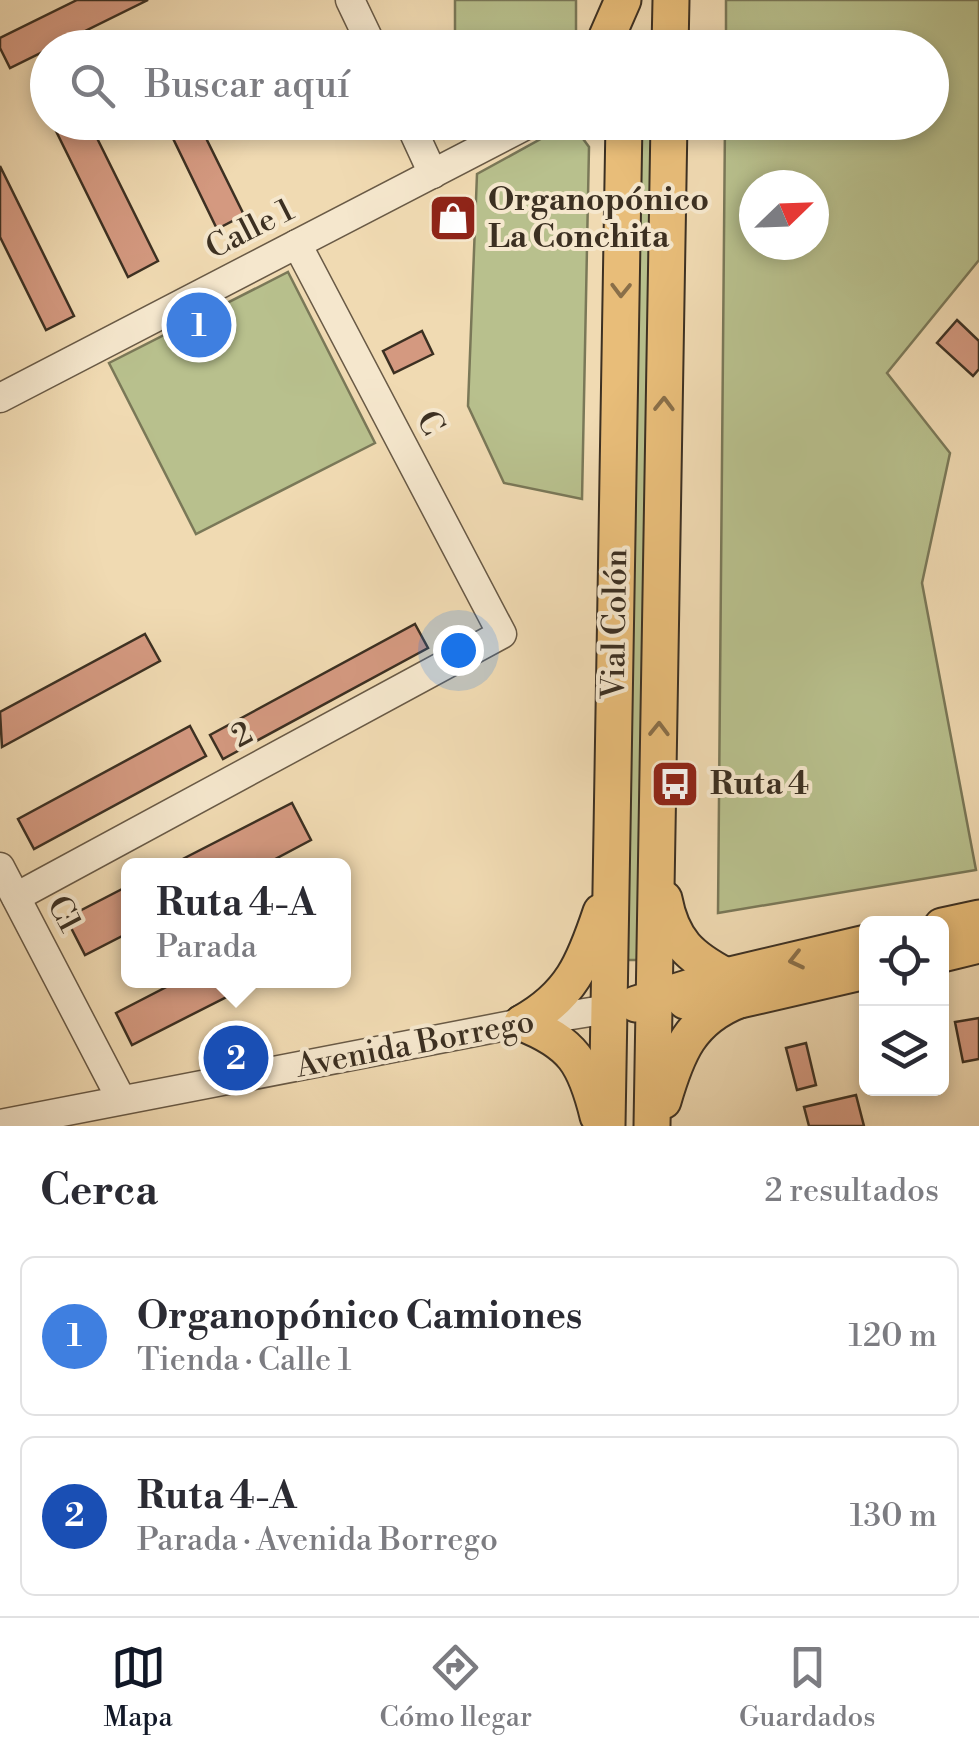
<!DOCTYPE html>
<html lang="es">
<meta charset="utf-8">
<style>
body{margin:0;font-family:"Libre Bodoni",serif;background:#f7f7f7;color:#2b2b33}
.controls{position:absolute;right:30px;bottom:30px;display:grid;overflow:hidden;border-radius:15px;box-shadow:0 5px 15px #0003}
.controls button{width:90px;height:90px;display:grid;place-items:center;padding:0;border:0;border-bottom:2px solid #e1e1e2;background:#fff;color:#2b2b33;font:50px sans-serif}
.compass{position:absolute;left:739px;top:170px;width:90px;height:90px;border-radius:50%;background:#fff;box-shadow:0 5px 15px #0003;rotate:67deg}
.you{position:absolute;left:458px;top:650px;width:35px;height:35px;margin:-25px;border:8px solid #fff;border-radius:50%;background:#1a73e8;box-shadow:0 0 0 15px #1a73e833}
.badge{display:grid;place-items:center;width:65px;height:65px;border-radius:50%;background:#111827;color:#fff;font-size:32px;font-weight:700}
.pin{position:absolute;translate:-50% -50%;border:5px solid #fff;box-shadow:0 2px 10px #0006}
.popup{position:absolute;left:121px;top:858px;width:230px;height:130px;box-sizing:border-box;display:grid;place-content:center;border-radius:15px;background:#fff;filter:drop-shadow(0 2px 8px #0005);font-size:32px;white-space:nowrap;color:#7c7c81}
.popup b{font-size:38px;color:#2b2b33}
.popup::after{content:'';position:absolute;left:50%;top:100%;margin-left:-20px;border:20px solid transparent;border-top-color:#fff}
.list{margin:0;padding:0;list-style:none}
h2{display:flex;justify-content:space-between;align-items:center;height:130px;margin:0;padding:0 40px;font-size:42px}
h2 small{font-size:32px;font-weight:400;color:#7c7c81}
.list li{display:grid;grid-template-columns:65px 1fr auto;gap:30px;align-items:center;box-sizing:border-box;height:160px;margin:0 20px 20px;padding:0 20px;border:2px solid #e1e1e2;border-radius:15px}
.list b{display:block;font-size:38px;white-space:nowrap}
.list p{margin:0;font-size:32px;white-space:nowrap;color:#7c7c81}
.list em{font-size:32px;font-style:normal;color:#7c7c81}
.icon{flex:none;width:55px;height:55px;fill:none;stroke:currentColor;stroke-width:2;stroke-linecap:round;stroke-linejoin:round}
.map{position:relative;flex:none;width:979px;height:1126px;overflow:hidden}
.search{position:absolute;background:#fff;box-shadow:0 5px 15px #0003;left:30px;right:30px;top:30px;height:110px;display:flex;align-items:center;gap:25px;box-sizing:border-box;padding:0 35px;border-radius:55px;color:#7c7c81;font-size:38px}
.sheet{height:490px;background:#fff}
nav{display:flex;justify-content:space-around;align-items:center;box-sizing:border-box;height:140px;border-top:2px solid #e1e1e2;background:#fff;font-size:28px;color:#7c7c81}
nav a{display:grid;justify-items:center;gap:5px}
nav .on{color:#111827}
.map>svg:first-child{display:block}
.green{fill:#b8c08d;stroke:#7a7858;stroke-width:2.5;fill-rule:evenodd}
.building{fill:#d49980;stroke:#3c3022;stroke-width:2.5}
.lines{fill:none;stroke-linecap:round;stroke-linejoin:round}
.minor-casing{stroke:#695a46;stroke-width:31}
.major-casing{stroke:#3c3022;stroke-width:39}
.minor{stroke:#f5e7cd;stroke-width:28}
.major{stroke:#e8bd79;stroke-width:35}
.oneway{stroke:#896f49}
.labels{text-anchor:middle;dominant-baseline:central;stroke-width:8;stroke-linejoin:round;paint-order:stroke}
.poi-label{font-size:32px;font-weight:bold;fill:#3c3022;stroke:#f5e7cd;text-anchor:start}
.street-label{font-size:32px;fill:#3c3022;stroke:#f5e7cd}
</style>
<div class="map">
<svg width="979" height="1126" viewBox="0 0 979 1126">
<rect width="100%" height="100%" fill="#f0dab2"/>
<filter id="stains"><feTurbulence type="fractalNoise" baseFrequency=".002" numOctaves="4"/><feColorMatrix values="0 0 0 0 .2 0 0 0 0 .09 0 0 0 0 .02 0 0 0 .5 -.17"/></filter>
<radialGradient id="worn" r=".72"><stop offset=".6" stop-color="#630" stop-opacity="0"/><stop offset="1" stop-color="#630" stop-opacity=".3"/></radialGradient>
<g class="green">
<rect x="455" y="0" width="121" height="40"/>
<path d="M 726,0 L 979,0 L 979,260 L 887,373 L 950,453 L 922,583 L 976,870 L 718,913 L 725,123 L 932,122 L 932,48 L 726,47 ZM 754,185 L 814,185 L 814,245 L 754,245 Z"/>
<polygon points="652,122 640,960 625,960 638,123"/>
<polygon points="557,130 578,132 589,147 582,499 504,483 468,406 477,174"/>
<polygon points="288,272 375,443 196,534 109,363"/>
</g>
<g class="building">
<polygon points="77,0 148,0 10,68 0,48 0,38"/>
<polygon points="89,122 158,261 128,277 52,123"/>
<polygon points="165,122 198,122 244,215 217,229"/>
<polygon points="0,166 74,316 46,330 0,237"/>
<polygon points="957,320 979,341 979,369 973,376 937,343"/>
<polygon points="422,331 433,354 394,373 383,351"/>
<polygon points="415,624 428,648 223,759 210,735"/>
<polygon points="145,634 160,661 2,747 0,712"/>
<polygon points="190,726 206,756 34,849 18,819"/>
<polygon points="292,803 311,840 262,866 169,866"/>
<polygon points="128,886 128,933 85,955 66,918"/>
<polygon points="180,980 260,980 132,1045 116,1013"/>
<polygon points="979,1018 979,1059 963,1062 955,1022"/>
<polygon points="806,1043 816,1085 797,1090 786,1048"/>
<polygon points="856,1095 864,1126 809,1126 804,1107"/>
</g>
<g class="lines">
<g class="minor-casing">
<g id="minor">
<polyline points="350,0 373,48"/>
<polyline points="409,122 433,174"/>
<polyline points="0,398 532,122"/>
<polyline points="0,867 121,1099"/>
<polyline points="16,897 502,634 297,244"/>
<polyline points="0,1124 522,1023 609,1009"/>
</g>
</g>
<g class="major-casing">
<g id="major">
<polyline points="602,48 623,0"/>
<polyline points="670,48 671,0"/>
<path d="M 664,899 C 672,941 690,957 726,976"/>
<polyline points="942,926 979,918"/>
<polyline points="942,954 979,945"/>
<polyline points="685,1001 740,1000 866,971"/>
<polyline points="636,1004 726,976 866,943"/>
<path d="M 522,1023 C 571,996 584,963 601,912"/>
<path d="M 522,1023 C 573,1043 585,1063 598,1116"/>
<path d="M 663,1101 C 677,1053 690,1019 739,1000"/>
<polyline points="607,1126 624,122"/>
<polyline points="652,1126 669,122"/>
</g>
</g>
<use href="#minor" class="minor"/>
<use href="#major" class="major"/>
</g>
<defs><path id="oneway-chevron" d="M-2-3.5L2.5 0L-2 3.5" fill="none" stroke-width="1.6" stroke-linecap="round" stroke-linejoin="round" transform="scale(2.5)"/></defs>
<g class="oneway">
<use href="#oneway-chevron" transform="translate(621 290) rotate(91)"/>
<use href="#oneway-chevron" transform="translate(664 404) rotate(-89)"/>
<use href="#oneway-chevron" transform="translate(659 729) rotate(-89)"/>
<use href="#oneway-chevron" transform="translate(796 960) rotate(167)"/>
</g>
<defs>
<g id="shop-square" transform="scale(2.5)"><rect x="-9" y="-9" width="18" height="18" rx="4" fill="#8f2418" stroke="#f5e7cd"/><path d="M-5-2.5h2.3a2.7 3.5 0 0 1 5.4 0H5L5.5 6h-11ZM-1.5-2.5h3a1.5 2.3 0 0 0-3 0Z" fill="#fff"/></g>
<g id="bus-square" transform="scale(2.5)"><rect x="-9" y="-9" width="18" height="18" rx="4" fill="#8f2418" stroke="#f5e7cd"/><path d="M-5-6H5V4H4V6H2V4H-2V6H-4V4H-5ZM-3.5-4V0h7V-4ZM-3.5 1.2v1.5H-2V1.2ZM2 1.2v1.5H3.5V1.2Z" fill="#fff"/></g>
</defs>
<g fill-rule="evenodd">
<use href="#shop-square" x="453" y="218"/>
<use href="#bus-square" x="675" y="784"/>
</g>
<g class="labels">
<g class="poi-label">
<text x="488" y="200">Organopónico<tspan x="488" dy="37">La Conchita</tspan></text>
<text x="710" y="784">Ruta 4</text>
</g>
<g class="street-label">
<text transform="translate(250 229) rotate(-27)">Calle 1</text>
<text transform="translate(430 423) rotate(62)">C</text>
<text transform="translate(615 624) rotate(-89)">Vial Colón</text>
<text transform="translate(242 735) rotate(-28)">2</text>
<text transform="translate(64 914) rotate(62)">C1</text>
<text transform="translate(415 1044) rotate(-11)">Avenida Borrego</text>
</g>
</g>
<rect width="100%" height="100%" filter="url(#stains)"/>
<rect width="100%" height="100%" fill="url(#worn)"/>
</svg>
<div class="controls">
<button><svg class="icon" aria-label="locate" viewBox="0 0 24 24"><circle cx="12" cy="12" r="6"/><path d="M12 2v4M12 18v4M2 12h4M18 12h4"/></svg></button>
<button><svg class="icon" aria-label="layers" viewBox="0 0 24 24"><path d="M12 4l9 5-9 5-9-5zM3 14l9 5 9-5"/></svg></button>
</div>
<svg class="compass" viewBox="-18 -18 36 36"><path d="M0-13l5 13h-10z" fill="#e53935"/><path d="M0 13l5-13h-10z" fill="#7c7c81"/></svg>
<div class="you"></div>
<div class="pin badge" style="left:199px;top:325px;background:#3f7fe0">1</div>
<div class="pin badge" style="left:236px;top:1058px;background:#1a4fb4">2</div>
<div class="popup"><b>Ruta 4-A</b>Parada</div>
<div class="search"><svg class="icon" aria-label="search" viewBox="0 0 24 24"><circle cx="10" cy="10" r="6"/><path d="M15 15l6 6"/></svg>Buscar aquí</div>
</div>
<section class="sheet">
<h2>Cerca<small>2 resultados</small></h2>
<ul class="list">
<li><span class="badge" style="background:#3f7fe0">1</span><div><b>Organopónico Camiones</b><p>Tienda · Calle 1</p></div><em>120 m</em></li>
<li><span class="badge" style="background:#1a4fb4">2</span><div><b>Ruta 4-A</b><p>Parada · Avenida Borrego</p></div><em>130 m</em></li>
</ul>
</section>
<nav>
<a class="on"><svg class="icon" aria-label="map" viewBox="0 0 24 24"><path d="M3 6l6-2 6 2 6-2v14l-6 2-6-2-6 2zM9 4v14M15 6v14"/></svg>Mapa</a>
<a><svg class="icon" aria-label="directions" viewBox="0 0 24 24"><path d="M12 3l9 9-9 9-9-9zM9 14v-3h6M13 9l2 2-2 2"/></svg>Cómo llegar</a>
<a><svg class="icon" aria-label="saved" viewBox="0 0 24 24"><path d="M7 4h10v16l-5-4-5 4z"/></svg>Guardados</a>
</nav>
